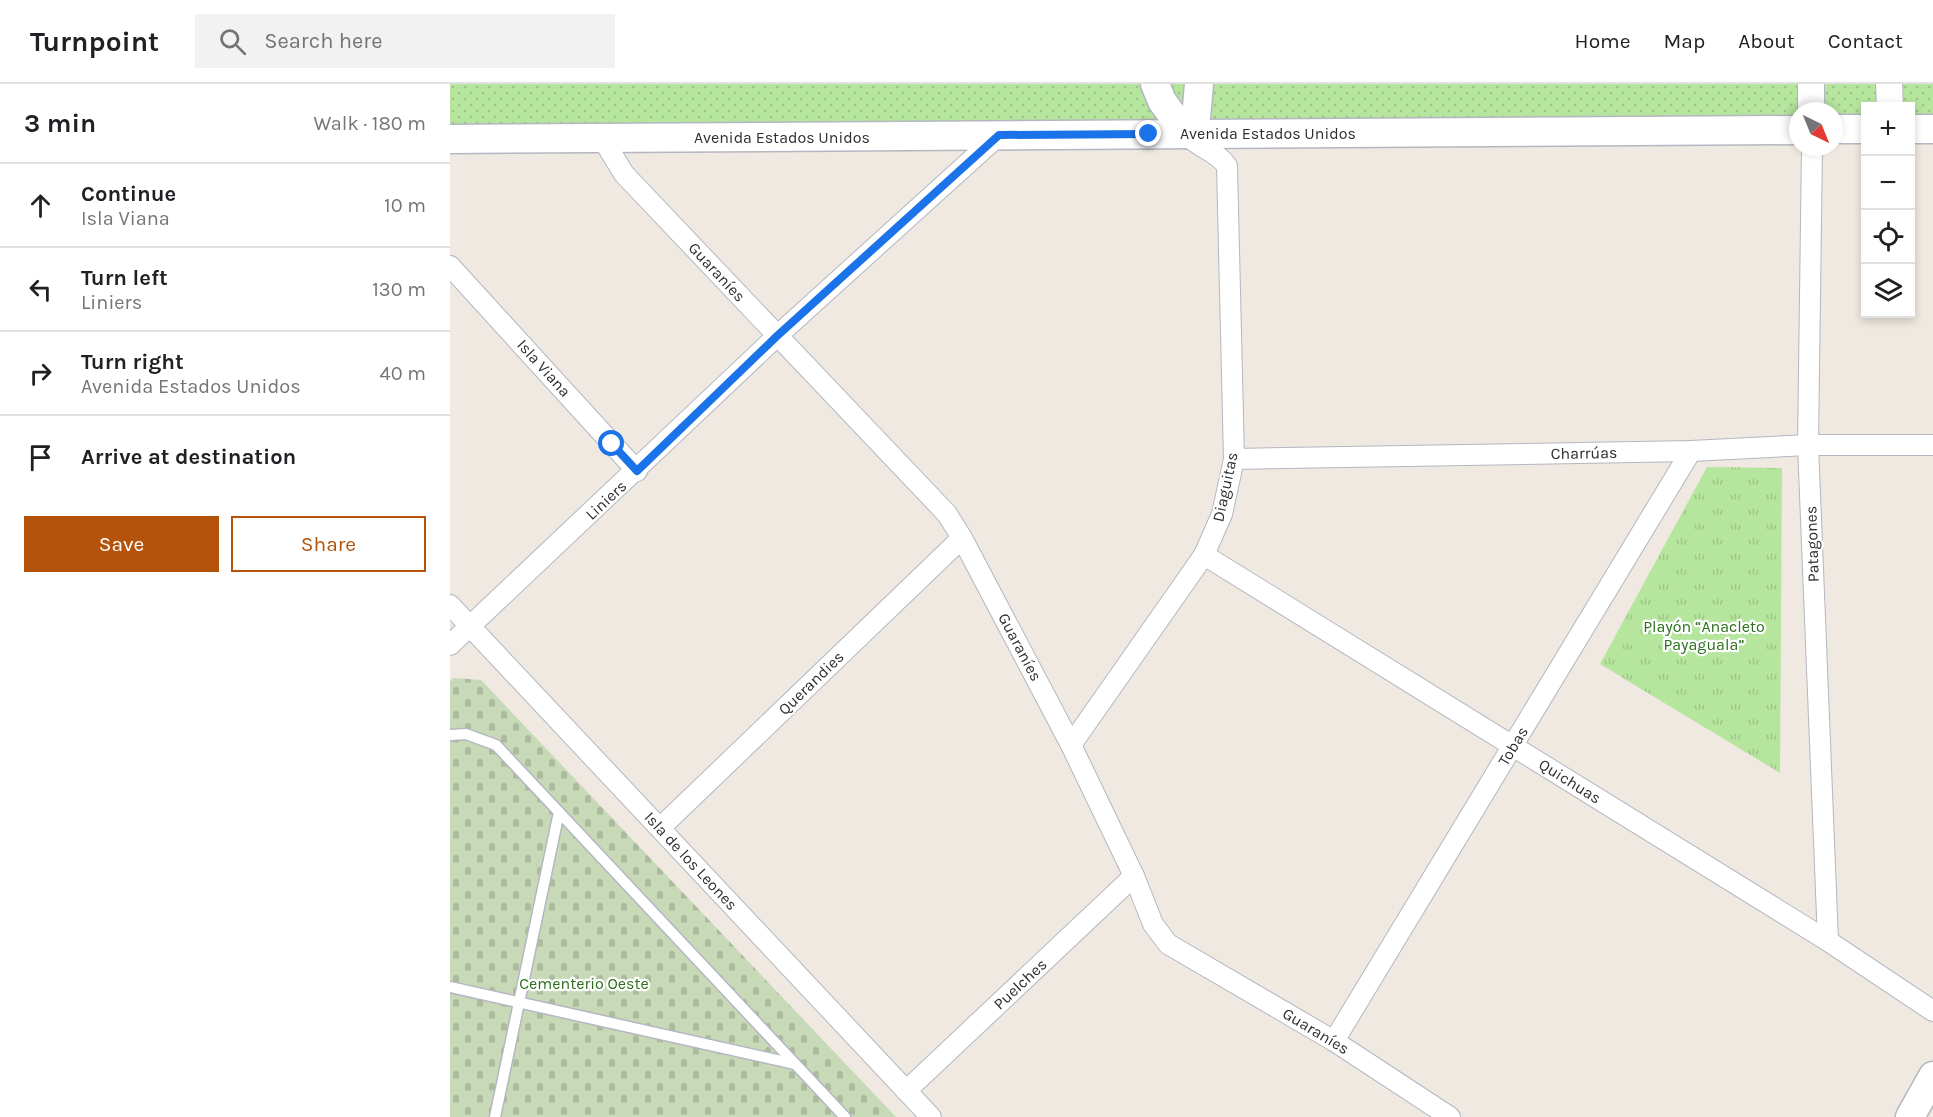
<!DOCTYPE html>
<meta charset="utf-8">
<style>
body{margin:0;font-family:Karla,sans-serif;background:#f2f2f2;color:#202124}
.controls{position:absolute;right:18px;top:18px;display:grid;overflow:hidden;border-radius:0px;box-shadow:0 3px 9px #0003}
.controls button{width:54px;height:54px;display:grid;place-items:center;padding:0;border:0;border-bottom:2px solid #e0e0e0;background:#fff;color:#202124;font:30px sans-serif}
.compass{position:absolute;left:1339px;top:18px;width:54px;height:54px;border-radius:50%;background:#fff;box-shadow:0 3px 9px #0003;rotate:137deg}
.stop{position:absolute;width:18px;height:18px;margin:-14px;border:4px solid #1a73e8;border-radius:50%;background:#fff}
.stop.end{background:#1a73e8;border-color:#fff;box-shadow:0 2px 6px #0008}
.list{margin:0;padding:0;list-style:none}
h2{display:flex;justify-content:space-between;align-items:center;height:78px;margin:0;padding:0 24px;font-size:26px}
h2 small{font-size:20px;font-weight:400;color:#757577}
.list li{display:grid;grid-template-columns:39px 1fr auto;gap:18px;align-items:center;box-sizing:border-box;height:84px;padding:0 24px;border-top:2px solid #e0e0e0}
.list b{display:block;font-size:22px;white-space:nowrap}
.list p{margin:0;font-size:20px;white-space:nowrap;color:#757577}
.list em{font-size:20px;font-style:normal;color:#757577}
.actions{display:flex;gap:12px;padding:18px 24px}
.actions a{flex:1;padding:14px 0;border:2px solid #b45309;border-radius:0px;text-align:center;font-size:21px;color:#b45309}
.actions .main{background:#b45309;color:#fff}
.icon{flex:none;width:33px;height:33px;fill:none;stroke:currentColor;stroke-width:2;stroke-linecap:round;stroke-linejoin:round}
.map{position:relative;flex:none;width:1483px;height:1033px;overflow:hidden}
header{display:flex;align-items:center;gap:36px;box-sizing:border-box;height:84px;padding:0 30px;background:#fff;border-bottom:2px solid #e0e0e0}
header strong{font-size:28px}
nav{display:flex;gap:33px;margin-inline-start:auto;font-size:21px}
.search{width:420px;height:54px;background:#f2f2f2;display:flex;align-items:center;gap:15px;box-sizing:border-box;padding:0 21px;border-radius:0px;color:#757577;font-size:22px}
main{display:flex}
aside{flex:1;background:#fff}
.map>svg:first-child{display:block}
.grass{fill:url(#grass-dots)}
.cemetery{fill:url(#cemetery-stones)}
.park{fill:url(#park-tufts)}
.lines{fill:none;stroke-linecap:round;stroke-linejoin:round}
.service-casing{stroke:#b4b7c1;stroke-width:13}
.minor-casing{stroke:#b4b7c1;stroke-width:22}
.tertiary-casing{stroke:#b4b7c1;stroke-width:28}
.secondary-casing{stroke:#b4b7c1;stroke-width:31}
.service{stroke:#fff;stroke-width:10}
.minor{stroke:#fff;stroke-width:20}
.tertiary{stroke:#fff;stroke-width:26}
.secondary{stroke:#fff;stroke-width:28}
.route{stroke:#1a73e8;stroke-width:8}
.labels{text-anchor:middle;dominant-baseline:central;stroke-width:4.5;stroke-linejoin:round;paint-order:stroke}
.street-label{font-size:16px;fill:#2e2e2e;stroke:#fff}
.park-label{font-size:16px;fill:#2c6e1b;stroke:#fff}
</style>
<header>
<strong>Turnpoint</strong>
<div class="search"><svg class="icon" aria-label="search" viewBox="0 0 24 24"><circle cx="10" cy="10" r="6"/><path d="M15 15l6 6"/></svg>Search here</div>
<nav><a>Home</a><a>Map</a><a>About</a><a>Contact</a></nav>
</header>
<main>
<aside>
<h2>3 min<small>Walk · 180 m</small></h2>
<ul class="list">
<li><svg class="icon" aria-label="ahead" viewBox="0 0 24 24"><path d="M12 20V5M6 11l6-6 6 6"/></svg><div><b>Continue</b><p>Isla Viana</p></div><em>10 m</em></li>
<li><svg class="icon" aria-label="left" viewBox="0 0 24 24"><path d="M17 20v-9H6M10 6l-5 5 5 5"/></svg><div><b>Turn left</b><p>Liniers</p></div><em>130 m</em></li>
<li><svg class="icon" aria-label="right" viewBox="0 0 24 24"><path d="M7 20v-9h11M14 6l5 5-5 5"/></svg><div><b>Turn right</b><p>Avenida Estados Unidos</p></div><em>40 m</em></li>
<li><svg class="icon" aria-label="arrive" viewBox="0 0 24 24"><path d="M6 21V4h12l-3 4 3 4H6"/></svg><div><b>Arrive at destination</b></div></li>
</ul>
<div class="actions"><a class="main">Save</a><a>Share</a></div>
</aside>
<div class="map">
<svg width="1483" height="1033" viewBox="0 0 1483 1033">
<defs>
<pattern id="grass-dots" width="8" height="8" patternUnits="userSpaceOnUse" patternTransform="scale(1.5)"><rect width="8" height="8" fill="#b6e59e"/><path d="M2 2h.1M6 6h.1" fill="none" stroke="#9dc588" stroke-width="1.8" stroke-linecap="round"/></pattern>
<pattern id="cemetery-stones" width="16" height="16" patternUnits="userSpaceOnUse" patternTransform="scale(1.5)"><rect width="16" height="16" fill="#c8d9b8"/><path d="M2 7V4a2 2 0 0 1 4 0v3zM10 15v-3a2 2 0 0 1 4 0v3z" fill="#acbb9e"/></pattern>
<pattern id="park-tufts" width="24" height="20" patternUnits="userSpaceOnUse" patternTransform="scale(1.5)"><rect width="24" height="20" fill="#b6e59e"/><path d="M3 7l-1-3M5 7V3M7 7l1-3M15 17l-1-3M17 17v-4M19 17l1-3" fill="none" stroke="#9dc588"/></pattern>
</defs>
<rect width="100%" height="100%" fill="#efe9e1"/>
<polygon class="grass" points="0,0 1483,0 1483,45 1461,45 1460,22 1416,22 1415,45 1384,45 1384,27 1348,27 1348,46 0,55"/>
<polygon class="cemetery" points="3,594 31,596 446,1033 0,1033 0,597"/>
<polygon class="park" points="1257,383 1332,384 1330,689 1150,580"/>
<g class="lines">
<g class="service-casing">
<g id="service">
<polyline points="0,651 16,650 46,661 395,1033"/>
<polyline points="0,903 345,980"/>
<polyline points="45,1033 109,728"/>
</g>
</g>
<g class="minor-casing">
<g id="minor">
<polyline points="152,54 174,90 497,430 512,454 621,661 684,792 703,840 718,860 884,957 1000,1033"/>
<polyline points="1362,63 1358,361 1378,857"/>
<polyline points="0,182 187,387"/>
<polyline points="784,375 1241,367 1358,361 1483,361"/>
<polyline points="754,471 1378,857 1483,927"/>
<polyline points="0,521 481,1033"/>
<polyline points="0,561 327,252 549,51"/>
<path d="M 621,661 L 754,471 L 772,430 L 784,375 L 777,82 C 767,67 748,64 736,50"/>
<polyline points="210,744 512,454"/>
<polyline points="884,957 1241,367"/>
<polyline points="456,1007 684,792"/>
</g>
</g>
<g class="tertiary-casing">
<g id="tertiary">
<polyline points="1361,0 1361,27"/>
<polyline points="1439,0 1440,22"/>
</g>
</g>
<g class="secondary-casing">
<g id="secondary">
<polyline points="705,0 712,17 736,50"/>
<polyline points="1384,45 1416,45"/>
<polyline points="1460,45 1483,45"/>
<polyline points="736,50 746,34 749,0"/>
<polyline points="0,55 1348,46"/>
<polyline points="1460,1033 1483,992"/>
</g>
</g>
<use href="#service" class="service"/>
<use href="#minor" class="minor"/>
<use href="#tertiary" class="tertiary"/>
<use href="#secondary" class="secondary"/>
</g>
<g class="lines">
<polyline class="route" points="162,360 187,387 327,252 549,51 699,50"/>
</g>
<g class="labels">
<g class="street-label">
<text x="818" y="49">Avenida Estados Unidos</text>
<text x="332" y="53">Avenida Estados Unidos</text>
<text transform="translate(267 188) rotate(47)">Guaraníes</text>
<text transform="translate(94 284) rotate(48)">Isla Viana</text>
<text transform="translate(1134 369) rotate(-1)">Charrúas</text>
<text transform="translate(775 403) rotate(-78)">Diaguitas</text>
<text transform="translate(156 416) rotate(-43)">Liniers</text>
<text transform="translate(1362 460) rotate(-92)">Patagones</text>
<text transform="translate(570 563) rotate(62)">Guaraníes</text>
<text transform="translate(361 599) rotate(-44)">Querandies</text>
<text transform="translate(1063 662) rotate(-59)">Tobas</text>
<text transform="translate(1120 697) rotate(32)">Quichuas</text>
<text transform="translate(241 777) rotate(47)">Isla de los Leones</text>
<text transform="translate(570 900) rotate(-43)">Puelches</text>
<text transform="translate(866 947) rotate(31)">Guaraníes</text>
</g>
<g class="park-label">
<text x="1254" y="542">Playón “Anacleto<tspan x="1254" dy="18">Payaguala”</tspan></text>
<text x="134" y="899">Cementerio Oeste</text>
</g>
</g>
</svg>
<div class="controls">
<button>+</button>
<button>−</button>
<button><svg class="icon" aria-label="locate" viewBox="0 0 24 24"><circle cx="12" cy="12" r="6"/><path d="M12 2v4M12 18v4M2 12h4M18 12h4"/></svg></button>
<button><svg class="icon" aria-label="layers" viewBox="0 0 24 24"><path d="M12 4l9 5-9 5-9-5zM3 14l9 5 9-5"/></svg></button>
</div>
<svg class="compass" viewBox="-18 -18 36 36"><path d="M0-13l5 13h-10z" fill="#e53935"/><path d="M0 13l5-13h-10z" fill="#757577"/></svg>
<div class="stop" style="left:162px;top:360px"></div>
<div class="stop end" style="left:699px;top:50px"></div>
</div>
</main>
